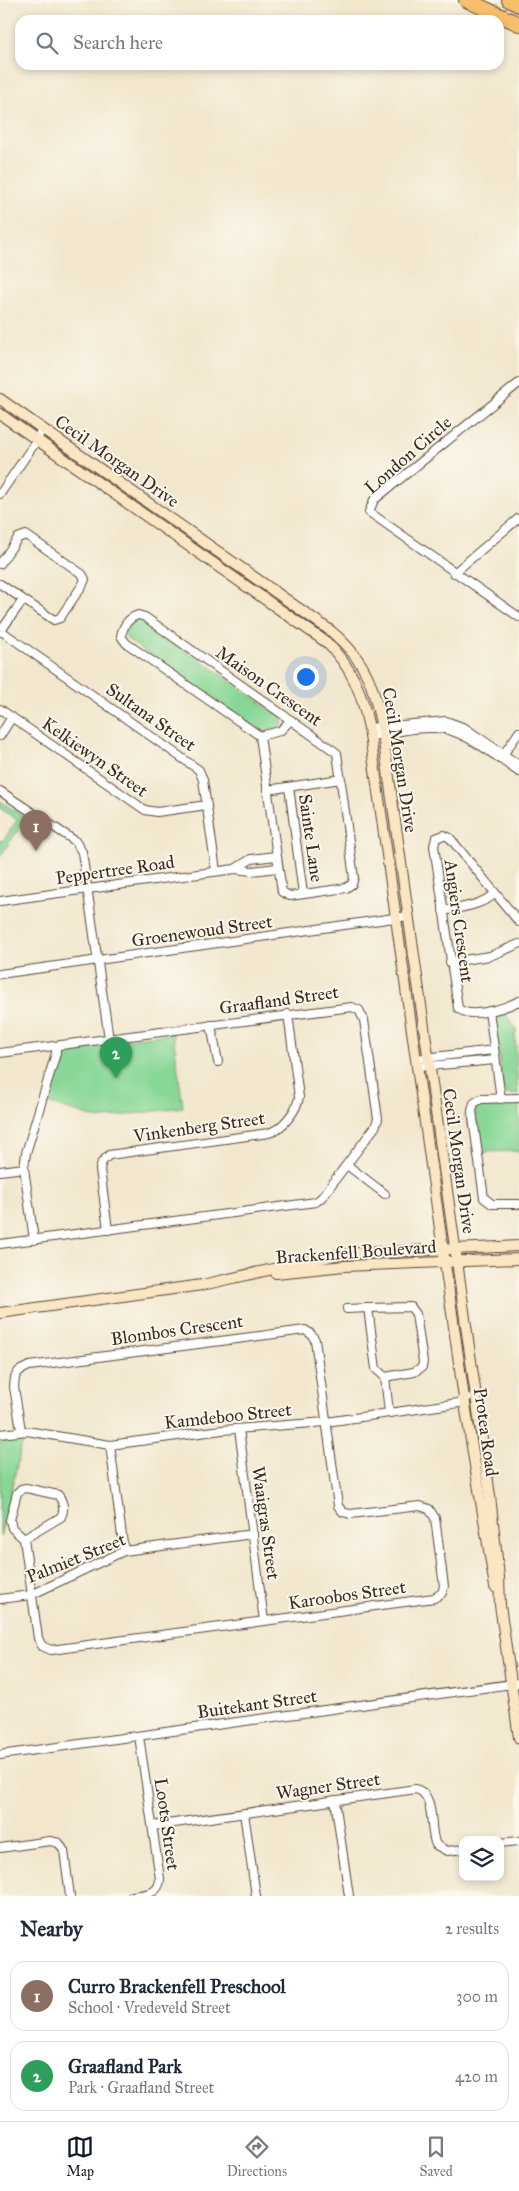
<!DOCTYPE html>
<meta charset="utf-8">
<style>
body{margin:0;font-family:"IM FELL Great Primer",serif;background:#f6f6f7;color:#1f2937}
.controls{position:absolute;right:15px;bottom:15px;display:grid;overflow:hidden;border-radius:10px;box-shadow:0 2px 8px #0003}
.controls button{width:45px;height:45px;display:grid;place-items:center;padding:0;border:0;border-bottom:1px solid #e0e1e3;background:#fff;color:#1f2937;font:25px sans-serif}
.you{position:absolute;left:305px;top:676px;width:18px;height:18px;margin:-12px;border:4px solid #fff;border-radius:50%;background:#1a73e8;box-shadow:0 0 0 8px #1a73e833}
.badge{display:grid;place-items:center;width:32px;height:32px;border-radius:50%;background:#111827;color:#fff;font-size:16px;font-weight:700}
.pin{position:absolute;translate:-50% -41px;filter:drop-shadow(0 1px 2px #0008)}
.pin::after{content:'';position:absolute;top:26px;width:18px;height:15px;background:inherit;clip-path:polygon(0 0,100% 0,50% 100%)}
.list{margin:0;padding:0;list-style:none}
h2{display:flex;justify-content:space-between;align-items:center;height:65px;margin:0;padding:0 20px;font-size:21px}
h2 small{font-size:16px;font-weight:400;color:#747a83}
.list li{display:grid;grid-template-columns:32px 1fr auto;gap:15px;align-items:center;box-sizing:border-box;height:70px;margin:0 10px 10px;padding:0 10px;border:1px solid #e0e1e3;border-radius:15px}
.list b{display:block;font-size:19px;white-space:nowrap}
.list p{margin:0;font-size:16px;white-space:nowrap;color:#747a83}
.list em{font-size:16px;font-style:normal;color:#747a83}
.icon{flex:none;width:28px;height:28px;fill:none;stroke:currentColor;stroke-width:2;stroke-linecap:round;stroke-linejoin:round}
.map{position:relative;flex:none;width:519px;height:1896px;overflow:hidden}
.search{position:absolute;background:#fff;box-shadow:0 2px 8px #0003;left:15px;right:15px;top:15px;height:55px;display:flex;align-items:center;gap:12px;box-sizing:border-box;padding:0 18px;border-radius:15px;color:#747a83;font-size:19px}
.sheet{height:225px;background:#fff}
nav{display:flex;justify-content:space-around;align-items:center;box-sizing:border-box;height:70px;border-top:1px solid #e0e1e3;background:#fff;font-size:14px;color:#747a83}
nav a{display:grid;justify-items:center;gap:2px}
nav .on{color:#111827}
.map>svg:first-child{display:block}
.green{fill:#88d796;stroke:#62805a}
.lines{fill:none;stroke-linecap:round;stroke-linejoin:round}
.street-casing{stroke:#564638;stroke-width:10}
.secondary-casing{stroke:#564638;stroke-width:12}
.highway-casing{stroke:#564638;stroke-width:16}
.street{stroke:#fff;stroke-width:8}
.secondary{stroke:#fbe6c4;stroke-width:10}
.highway{stroke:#f6c06b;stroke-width:14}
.labels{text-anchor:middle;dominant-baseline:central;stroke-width:4;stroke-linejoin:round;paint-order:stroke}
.street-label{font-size:18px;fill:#3b2a1e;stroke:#fbf7ec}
</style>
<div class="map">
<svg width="519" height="1896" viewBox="0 0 519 1896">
<rect width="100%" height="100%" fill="#fbf7ec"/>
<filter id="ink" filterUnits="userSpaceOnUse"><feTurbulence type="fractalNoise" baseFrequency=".02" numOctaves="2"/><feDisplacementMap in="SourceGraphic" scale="10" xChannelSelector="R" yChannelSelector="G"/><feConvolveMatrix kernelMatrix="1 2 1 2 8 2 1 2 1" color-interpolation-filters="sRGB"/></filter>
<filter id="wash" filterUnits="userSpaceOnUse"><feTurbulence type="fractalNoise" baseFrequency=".0096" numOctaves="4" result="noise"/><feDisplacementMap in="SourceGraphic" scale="20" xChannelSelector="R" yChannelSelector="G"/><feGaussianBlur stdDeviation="1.12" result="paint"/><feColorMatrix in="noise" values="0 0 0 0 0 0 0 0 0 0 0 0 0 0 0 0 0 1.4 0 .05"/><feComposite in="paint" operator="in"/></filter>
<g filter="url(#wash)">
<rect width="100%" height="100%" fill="#f2e7cd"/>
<g class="green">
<polygon points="138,618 143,620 280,716 283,723 278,728 260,732 127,639 125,632 132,621"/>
<polygon points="0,801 26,818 0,857 0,840 3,841 17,820 0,808"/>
<polygon points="504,1011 517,1031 515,1033 518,1095 507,1094 503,1088 494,1018 496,1014"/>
<polygon points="173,1033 183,1107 98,1119 45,1102 60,1054 65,1048"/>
<polygon points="519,1101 519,1151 480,1152 475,1107 479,1103"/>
<polygon points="14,1439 23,1440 0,1537 0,1441"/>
</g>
</g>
<g filter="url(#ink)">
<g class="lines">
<g class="street-casing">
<g id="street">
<polyline points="519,383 374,500 369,512 519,617"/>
<polyline points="0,494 37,440 42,428"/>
<polyline points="0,564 18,538 26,535 82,574 85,579 83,584 60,618 54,620 0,584"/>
<polyline points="454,573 519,518"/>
<path d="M 138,615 L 145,617 L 337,753 L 354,878 L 352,884 L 346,888 L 290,896 L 282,892 L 260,736 L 126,643 L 121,636 C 123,626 128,618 138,615 Z"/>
<polyline points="0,630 199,770 203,780 216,871"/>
<polyline points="0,632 23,600"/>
<polyline points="0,709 145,810 157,812 207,805"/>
<polyline points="369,728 446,721 465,728 519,765"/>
<polyline points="0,736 12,717"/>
<polyline points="260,736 280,731 291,720"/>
<path d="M 371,736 C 394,733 421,725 445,729 C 469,734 498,758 519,772"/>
<polyline points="501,758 519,732"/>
<polyline points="289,787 303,894"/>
<polyline points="267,790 341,779"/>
<polyline points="0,791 75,841 82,852 109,1039"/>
<polyline points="235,869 251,859 276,856"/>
<polyline points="0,901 235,869 252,871 277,868"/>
<path d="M 443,911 C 463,907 479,906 495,894"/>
<path d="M 519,922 L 450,838 L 444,835 L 436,838 L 434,846 L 458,1008 C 470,1020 505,1008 519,1001"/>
<polyline points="450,962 490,956 519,944"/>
<polyline points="0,974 408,916"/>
<polyline points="489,1011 501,1099"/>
<polyline points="211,1025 218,1062"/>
<polyline points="0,1053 352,1007 359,1010 364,1020 378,1119 375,1127 322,1197 316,1202 0,1244"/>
<polyline points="416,1059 494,1050"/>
<polyline points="418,1067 495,1060"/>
<polyline points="519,1098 481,1099 474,1103 472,1111 484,1198 492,1204 519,1204"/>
<polyline points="347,1165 385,1194"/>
<polyline points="0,1171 24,1168"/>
<path d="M 108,1230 L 100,1169 L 102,1162 L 109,1155 L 269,1133 C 282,1129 297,1111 299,1097 L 288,1014"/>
<polyline points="34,1240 24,1168 26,1153 56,1053 56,1046"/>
<polyline points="347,1309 368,1308"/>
<polyline points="385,1377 414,1372 422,1367 423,1362 416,1314 411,1307 368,1308 376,1369 385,1377 389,1412"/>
<polyline points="239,1429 264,1621"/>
<path d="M 21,1430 L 14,1387 L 15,1377 L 19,1371 L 29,1366 L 305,1330 L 311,1334 L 315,1340 L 338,1506 L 343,1512 L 350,1514 L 420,1506 L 429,1509 L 435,1518 L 444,1586 L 442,1593 L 434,1598 L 51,1650 L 42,1646 L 38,1638 L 24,1539 L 12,1528 L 10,1520 L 17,1493 L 21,1489 L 26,1488 L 58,1495 C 63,1501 65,1510 61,1517 L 24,1539"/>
<polyline points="0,1434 27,1431 110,1445 222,1430 326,1422 459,1403 467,1398"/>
<polyline points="110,1445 124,1551"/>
<polyline points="0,1599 31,1595 124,1551 253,1534"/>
<polyline points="0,1755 519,1683"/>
<polyline points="335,1800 349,1896"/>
<polyline points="244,1813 256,1896"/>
<path d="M 153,1826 L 416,1789 C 437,1795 428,1829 436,1845 L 447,1851 L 463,1849"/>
<polyline points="500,1843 519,1841"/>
<polyline points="0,1848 50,1841 59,1843 64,1851 70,1896"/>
<path d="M 132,1896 C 145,1894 159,1895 160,1879 L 139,1736"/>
</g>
</g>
<g class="secondary-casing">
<g id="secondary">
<path d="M 0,399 L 331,631 C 368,662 375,689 383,735 L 490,1496 L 499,1577 L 500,1605 L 519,1738"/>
<path d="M 0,414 L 326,642 C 352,667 362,693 369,728 L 464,1398 L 495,1587"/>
<polyline points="276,1273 344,1266 519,1259"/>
<polyline points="0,1313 202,1285 340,1254 519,1246"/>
</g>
</g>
<g class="highway-casing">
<g id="highway">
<polyline points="466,0 519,24"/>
<polyline points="509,0 519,5"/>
</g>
</g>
<use href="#street" class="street"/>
<use href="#secondary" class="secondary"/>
<use href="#highway" class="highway"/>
</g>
</g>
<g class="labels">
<g class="street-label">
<text transform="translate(408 455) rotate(-41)">London Circle</text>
<text transform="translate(117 461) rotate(35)">Cecil Morgan Drive</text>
<text transform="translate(269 686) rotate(35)">Maison Crescent</text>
<text transform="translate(151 717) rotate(35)">Sultana Street</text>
<text transform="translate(95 757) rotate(35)">Kelkiewyn Street</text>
<text transform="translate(400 760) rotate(81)">Cecil Morgan Drive</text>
<text transform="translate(311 838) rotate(82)">Sainte Lane</text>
<text transform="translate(115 870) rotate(-8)">Peppertree Road</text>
<text transform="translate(459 921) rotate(82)">Angiers Crescent</text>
<text transform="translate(202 931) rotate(-8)">Groenewoud Street</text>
<text transform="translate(279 1000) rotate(-8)">Graafland Street</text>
<text transform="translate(199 1127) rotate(-8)">Vinkenberg Street</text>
<text transform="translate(459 1161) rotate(82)">Cecil Morgan Drive</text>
<text transform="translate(356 1252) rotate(-4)">Brackenfell Boulevard</text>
<text transform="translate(177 1330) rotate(-8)">Blombos Crescent</text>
<text transform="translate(228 1416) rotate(-6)">Kamdeboo Street</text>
<text transform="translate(486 1432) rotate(82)">Protea Road</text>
<text transform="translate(266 1523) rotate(82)">Waaigras Street</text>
<text transform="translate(76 1558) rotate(-22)">Palmiet Street</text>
<text transform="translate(347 1595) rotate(-8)">Karoobos Street</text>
<text transform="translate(257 1704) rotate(-8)">Buitekant Street</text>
<text transform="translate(328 1786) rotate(-8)">Wagner Street</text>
<text transform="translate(167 1824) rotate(82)">Loots Street</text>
</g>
</g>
</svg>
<div class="controls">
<button><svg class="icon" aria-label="layers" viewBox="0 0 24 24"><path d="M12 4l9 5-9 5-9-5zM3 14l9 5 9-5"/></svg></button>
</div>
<div class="you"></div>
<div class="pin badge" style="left:36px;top:851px;background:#8d6e63">1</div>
<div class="pin badge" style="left:116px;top:1078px;background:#2e9e5b">2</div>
<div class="search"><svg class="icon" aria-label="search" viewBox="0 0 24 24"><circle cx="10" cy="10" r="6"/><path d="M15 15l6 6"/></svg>Search here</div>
</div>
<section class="sheet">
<h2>Nearby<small>2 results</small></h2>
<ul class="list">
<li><span class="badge" style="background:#8d6e63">1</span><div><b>Curro Brackenfell Preschool</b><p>School · Vredeveld Street</p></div><em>300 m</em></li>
<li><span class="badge" style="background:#2e9e5b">2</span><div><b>Graafland Park</b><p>Park · Graafland Street</p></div><em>420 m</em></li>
</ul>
</section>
<nav>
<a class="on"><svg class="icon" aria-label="map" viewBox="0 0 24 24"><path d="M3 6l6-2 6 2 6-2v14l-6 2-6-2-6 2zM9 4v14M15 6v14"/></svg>Map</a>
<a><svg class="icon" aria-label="directions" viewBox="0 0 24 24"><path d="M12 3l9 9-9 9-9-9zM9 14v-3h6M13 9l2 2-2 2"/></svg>Directions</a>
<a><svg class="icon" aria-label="saved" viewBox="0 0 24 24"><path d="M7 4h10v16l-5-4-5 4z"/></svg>Saved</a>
</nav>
